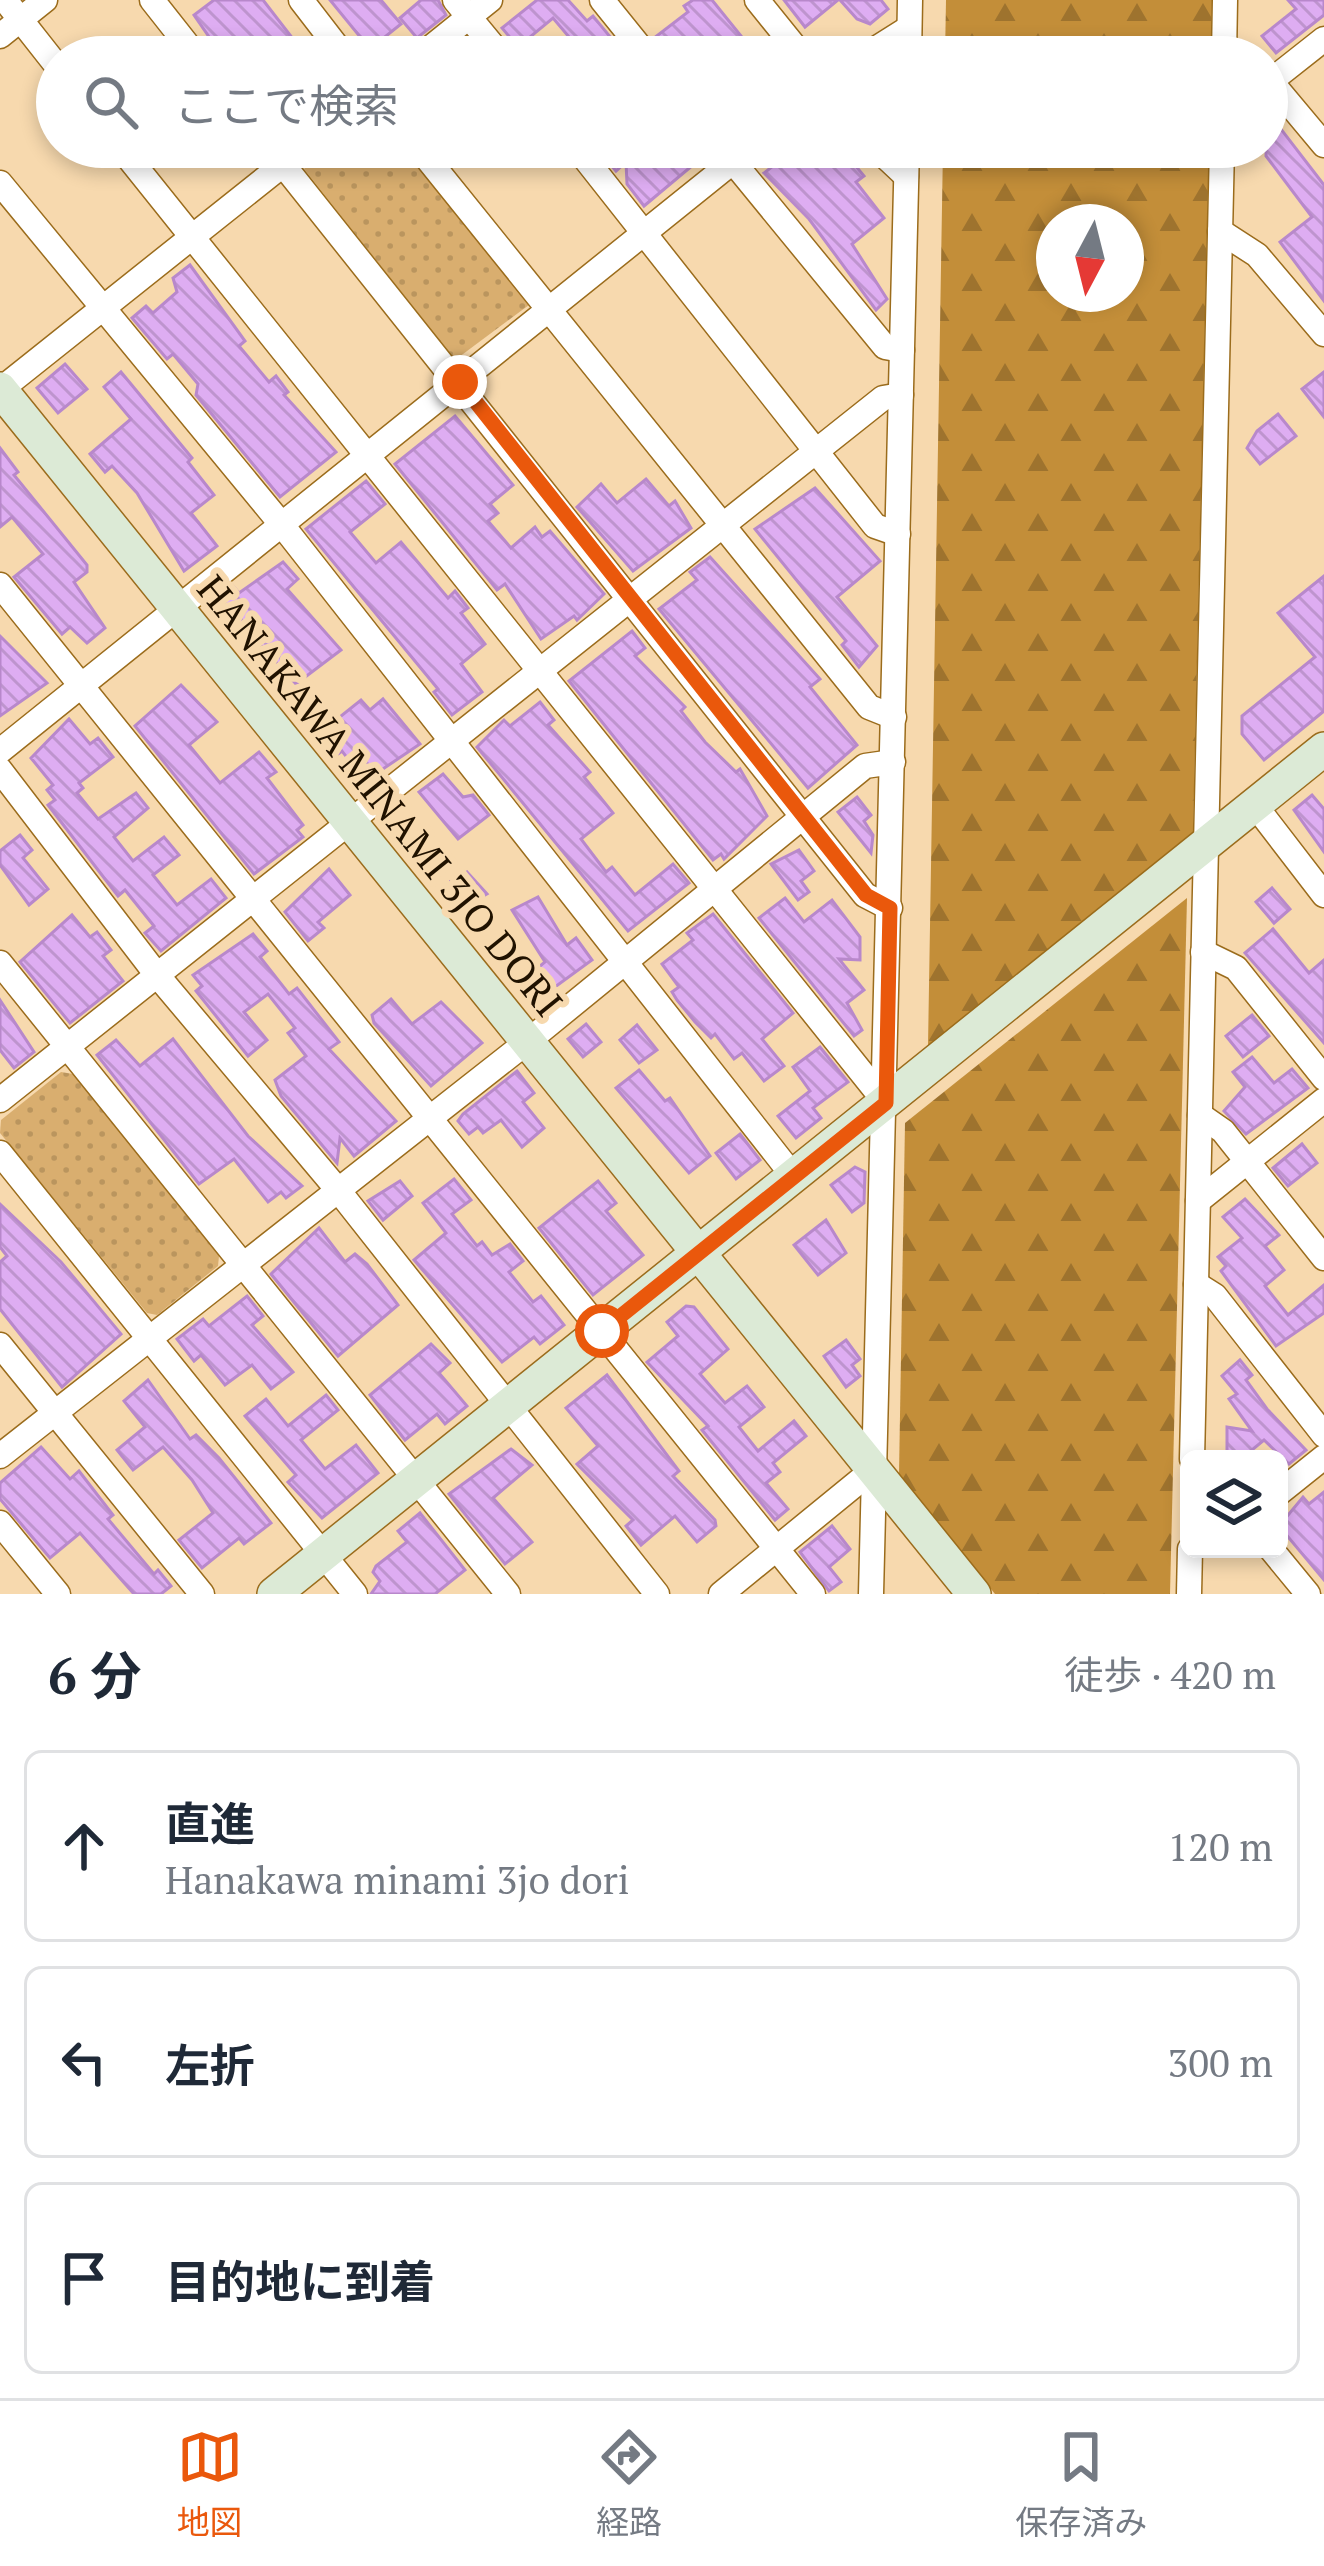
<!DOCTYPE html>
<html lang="ja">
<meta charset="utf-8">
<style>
body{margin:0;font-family:"PT Serif","Noto Sans JP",serif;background:#f6f6f7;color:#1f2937}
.controls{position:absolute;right:36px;bottom:36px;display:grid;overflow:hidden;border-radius:18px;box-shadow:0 6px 18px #0003}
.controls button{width:108px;height:108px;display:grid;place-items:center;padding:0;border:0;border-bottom:3px solid #e0e1e3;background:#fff;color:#1f2937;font:60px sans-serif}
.compass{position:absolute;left:1036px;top:204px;width:108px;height:108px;border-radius:50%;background:#fff;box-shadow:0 6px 18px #0003;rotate:187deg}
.stop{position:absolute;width:36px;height:36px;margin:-27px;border:9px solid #ea580c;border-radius:50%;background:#fff}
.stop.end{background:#ea580c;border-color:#fff;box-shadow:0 3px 12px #0008}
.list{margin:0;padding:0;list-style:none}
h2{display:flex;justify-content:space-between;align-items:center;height:156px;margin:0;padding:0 48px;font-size:51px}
h2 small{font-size:39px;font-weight:400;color:#747a83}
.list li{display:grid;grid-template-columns:78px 1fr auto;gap:36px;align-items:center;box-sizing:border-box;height:192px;margin:0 24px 24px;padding:0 24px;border:3px solid #e0e1e3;border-radius:18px}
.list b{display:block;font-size:45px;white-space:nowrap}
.list p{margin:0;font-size:39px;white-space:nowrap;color:#747a83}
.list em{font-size:39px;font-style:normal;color:#747a83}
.icon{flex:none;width:66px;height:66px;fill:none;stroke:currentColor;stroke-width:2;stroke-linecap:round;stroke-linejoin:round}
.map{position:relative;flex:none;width:1324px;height:1594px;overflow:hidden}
.search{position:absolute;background:#fff;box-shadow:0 6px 18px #0003;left:36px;right:36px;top:36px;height:132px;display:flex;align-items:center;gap:30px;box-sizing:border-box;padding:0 42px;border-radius:66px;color:#747a83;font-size:45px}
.sheet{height:804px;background:#fff}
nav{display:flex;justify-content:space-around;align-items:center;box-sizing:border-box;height:168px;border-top:3px solid #e0e1e3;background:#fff;font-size:33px;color:#747a83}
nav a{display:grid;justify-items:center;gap:6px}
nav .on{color:#ea580c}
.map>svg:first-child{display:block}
.forest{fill:url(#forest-firs);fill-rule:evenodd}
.park{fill:url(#park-dots)}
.building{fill:url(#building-back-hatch);stroke:#b888cb;stroke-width:3}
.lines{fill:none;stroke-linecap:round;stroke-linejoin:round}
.street-casing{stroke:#9b6c1c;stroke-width:27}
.secondary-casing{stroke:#9b6c1c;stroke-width:36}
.street{stroke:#fff;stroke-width:24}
.secondary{stroke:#dcead6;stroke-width:33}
.route{stroke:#ea580c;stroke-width:15}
.labels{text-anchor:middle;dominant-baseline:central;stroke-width:12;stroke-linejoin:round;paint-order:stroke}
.street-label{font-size:39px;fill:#201200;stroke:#f7d9ae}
</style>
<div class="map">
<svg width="1324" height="1594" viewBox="0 0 1324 1594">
<defs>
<pattern id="forest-firs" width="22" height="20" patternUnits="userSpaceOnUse" patternTransform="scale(3)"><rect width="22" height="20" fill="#c38e39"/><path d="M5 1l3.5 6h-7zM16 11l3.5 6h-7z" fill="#9e732e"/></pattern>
<pattern id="park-dots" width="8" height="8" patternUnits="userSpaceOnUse" patternTransform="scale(3)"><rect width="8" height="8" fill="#d9ae6f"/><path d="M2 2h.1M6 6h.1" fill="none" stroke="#ba955e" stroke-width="1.8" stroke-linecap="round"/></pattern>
<pattern id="building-back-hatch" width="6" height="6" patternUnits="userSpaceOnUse" patternTransform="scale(3)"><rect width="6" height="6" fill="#deadf2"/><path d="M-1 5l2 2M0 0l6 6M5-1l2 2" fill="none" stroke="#be94ce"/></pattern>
</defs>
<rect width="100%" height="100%" fill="#f7d9ae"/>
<g class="forest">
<polygon points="946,0 1212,0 1211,57 945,57"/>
<path d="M 943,147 L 1209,147 L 1193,834 L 928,1046 ZM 1054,222 L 1126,222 L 1126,294 L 1054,294 Z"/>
<polygon points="1187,898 1170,1594 995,1594 899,1474 905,1123"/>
</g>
<g class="park">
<polygon points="332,147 403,147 529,305 455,360 304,169"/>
<polygon points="61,1072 73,1074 219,1256 218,1266 157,1315 147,1313 0,1133 1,1120"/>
</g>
<g class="building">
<polygon points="214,0 263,0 307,57 223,57 194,15"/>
<polygon points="330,0 381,0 401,24 370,49"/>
<polygon points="421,0 438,0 446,15 417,38 400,18"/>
<polygon points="537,0 568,0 587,21 593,16 621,50 613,57 586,57 553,18 518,47 502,28"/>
<polygon points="693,0 712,0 758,57 668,57 654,38 688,12 684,6"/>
<polygon points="784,0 838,0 805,27"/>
<polygon points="840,0 881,0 888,9 870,24 857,19"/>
<polygon points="1288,0 1324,0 1324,15 1276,53 1262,36 1296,9"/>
<polygon points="1267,111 1324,185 1324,301 1280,242 1312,217 1266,156"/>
<polygon points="611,147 705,147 689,160 693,165 644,206 627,184 626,162 616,171 602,154"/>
<polygon points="797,147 840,147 864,176 856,182 884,218 852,244 887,299 876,310 809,219 764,173"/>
<polygon points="190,265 245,341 239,346 269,382 276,376 288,392 284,395 336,452 280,497 196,395 198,384 173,354 167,359 132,318 146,306 153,313 177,292 173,278"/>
<polygon points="65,364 87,389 58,413 37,388"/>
<polygon points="121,372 192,458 188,462 214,495 191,513 217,546 184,571 137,493 112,466 105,472 90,454 131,419 104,387"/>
<polygon points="1324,372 1324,417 1302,389"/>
<polygon points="1278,414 1296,436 1260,464 1247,448 1257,431"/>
<polygon points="455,416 513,485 490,504 498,513 488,521 511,548 535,527 542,537 550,531 604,594 577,620 574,616 541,639 505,584 497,590 395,464"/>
<polygon points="0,448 18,472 14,475 87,565 87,572 74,582 105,628 87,643 70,627 62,634 14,577 43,554 12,517 0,527"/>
<polygon points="646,479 669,506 675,501 691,528 633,571 577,507 601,484 617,503"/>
<polygon points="366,481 385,504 350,532 376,563 401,542 448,598 455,591 468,608 461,613 485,644 461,664 482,692 452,715 434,692 438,689 306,529"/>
<polygon points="815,488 880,561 837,597 877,646 859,667 842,645 846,641 755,529"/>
<polygon points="710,557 820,679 810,687 857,745 808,788 659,609 697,580 690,572"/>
<polygon points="283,562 298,579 287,589 341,650 296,684 242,625 232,633 212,608 233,586 239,593"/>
<polygon points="1324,576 1324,711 1264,760 1242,734 1242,716 1315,657 1278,613"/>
<polygon points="632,631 645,648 635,656 685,707 681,711 705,742 736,772 740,769 767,816 724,859 721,854 713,860 569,681"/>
<polygon points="0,636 47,683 0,716"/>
<polygon points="181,685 217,722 189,745 220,783 259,752 276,772 267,778 303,825 297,830 303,837 254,874 135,726"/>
<polygon points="383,699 420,744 365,781 342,751 333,758 316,736 361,700 370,710"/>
<polygon points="540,702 554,720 548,725 590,772 584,777 613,813 581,839 606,872 612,867 635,895 673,864 689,883 628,931 477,747 504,720 510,726"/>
<polygon points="69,719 90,744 98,738 113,757 79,783 83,788 77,793 98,819 136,793 148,808 114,837 133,861 164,837 179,855 153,875 177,905 211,879 226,898 161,951 145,933 154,926 125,890 118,896 48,805 55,800 47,790 53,785 31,758"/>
<polygon points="443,774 463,797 473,795 489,815 458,839 419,792"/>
<polygon points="1312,795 1324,809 1324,852 1294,810"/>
<polygon points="857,797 871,815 864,821 873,835 871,853 838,812"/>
<polygon points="20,835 32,850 23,858 48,889 29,905 0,865 0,851"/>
<polygon points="799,850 814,871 801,881 809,892 798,900 771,864"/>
<polygon points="329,869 350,895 318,922 324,928 308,941 285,912"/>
<polygon points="467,872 487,894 466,906 451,881"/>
<polygon points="1272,888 1290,909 1274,923 1256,902"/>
<polygon points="538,897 567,945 576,938 592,960 544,995 528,976 545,962 512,910"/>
<polygon points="785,898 804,922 832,900 860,937 860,960 839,959 864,990 847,1003 862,1030 854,1036 759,918"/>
<polygon points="713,914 793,1013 762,1039 784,1066 764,1081 742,1053 734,1059 715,1034 711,1038 695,1022 677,1000 672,992 679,987 662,964 693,940 687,933"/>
<polygon points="72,915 90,937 97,932 111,950 103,956 123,981 70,1023 20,962"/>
<polygon points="1273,929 1309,973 1324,960 1324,1043 1245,953"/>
<polygon points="253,934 267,951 260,957 289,994 297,988 339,1042 329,1049 396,1121 354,1156 340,1138 337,1163 281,1096 275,1080 306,1056 288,1033 295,1028 268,994 244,1012 267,1040 248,1056 196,991 202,986 193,975"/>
<polygon points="391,999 412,1024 441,1002 482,1043 431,1086 374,1023 372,1015"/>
<polygon points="0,1000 34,1052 14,1068 0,1050"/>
<polygon points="1252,1015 1269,1036 1243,1057 1226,1036"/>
<polygon points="586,1024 601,1042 583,1057 568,1039"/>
<polygon points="637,1025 657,1050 639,1063 620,1040"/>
<polygon points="173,1039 248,1136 302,1186 286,1198 281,1192 268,1202 234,1159 199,1184 97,1055 116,1040 140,1066"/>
<polygon points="820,1047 848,1082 813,1108 821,1118 796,1138 778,1116 810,1091 793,1067"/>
<polygon points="1252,1057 1274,1083 1292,1069 1308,1088 1246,1134 1224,1111 1245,1087 1233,1072"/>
<polygon points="639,1070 665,1101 670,1098 710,1156 689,1173 616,1088"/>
<polygon points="517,1071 534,1093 523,1102 544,1128 522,1147 501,1120 483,1133 478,1127 469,1134 458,1121 463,1114"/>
<polygon points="740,1134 760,1160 736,1179 716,1153"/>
<polygon points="1302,1144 1317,1163 1288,1186 1273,1168"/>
<polygon points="855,1167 865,1172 864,1203 852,1212 831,1185"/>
<polygon points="454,1179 471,1200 452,1214 477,1246 482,1242 492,1255 510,1244 523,1261 509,1272 533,1302 541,1296 564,1325 540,1344 534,1337 502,1362 414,1260 446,1233 423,1203"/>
<polygon points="400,1181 412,1196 383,1220 368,1201"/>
<polygon points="598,1181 616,1203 606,1211 643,1255 593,1295 539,1228"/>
<polygon points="1245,1199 1279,1235 1265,1246 1284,1270 1265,1286 1288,1315 1324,1285 1324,1313 1276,1346 1221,1271 1226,1266 1218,1257 1242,1238 1223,1217"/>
<polygon points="0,1204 61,1262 121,1334 62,1387 0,1309 0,1262 7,1256 0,1247"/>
<polygon points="826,1220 846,1253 818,1275 794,1245"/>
<polygon points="319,1228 345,1262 355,1254 367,1264 398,1305 338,1356 271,1274"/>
<polygon points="247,1296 263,1316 252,1325 293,1372 271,1389 252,1365 225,1385 201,1355 194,1361 177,1339 203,1319 209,1326"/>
<polygon points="686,1306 694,1307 728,1349 700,1374 725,1403 747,1386 764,1407 739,1427 758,1451 794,1421 806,1436 773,1463 780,1472 766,1483 788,1509 775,1520 702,1430 708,1426 647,1362 678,1336 667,1322"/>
<polygon points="846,1340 860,1359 852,1365 860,1376 846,1387 824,1356"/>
<polygon points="431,1344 450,1363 439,1373 467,1406 445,1424 437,1414 405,1440 370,1395"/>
<polygon points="1240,1360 1252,1375 1246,1380 1267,1409 1306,1450 1289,1464 1264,1440 1241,1459 1227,1452 1227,1427 1252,1431 1229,1399 1237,1394 1222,1376"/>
<polygon points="607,1375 679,1471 673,1476 715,1520 716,1526 697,1542 675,1516 641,1545 626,1526 633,1520 577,1464 598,1446 566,1408"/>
<polygon points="148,1380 190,1439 196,1435 219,1458 271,1523 244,1544 239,1538 202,1568 179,1540 213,1513 192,1480 163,1447 133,1470 117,1450 145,1427 124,1401"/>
<polygon points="326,1395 338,1410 301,1440 325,1469 356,1445 378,1473 322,1518 288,1482 296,1475 245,1416 266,1399 288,1426"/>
<polygon points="41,1447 70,1479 79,1471 113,1515 108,1519 154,1574 158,1570 171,1586 161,1594 134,1594 80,1533 50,1558 0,1499 0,1483"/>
<polygon points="511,1449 532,1465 493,1498 532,1542 505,1564 449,1494"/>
<polygon points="1324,1492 1324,1580 1279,1526 1303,1497 1309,1504"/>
<polygon points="420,1513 465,1570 435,1594 371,1594 380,1581 373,1572 376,1566 407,1542 398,1531"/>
<polygon points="832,1526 850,1549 829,1567 841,1582 829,1591 800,1552"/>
</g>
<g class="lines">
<g class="street-casing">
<g id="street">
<polyline points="5,0 57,66"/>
<polyline points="152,0 197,57"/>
<polyline points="301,0 345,57"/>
<polyline points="455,0 502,57"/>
<polyline points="602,0 648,57"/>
<polyline points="757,0 803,57"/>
<polyline points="0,36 45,0"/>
<polyline points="419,57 490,0"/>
<polyline points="863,57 909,28"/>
<polyline points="909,57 910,0"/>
<polyline points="1224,57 1225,0"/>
<polyline points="1267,77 1324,145"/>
<polyline points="1267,84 1324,39"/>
<polyline points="120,147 886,1103"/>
<polyline points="269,147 865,895 890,908"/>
<polyline points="418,147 869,707 894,717"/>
<polyline points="576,147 875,526 898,534"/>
<polyline points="721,147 885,347 902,350"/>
<polyline points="875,147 906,176"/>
<polyline points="0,183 282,525 794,1177"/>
<polyline points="1220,231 1257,255 1324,334"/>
<polyline points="0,390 305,147"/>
<polyline points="0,585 813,1594"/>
<polyline points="0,751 751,147"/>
<polyline points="0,770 157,975 338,1190 657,1594"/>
<polyline points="1254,804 1324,895"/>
<polyline points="1203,952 1236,968 1324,1078"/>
<polyline points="0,963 508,1594"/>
<polyline points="0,1100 883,398 901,395"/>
<polyline points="1200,1115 1223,1131 1324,1258"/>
<polyline points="0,1153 355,1594"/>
<polyline points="1198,1201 1324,1100"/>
<polyline points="1196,1284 1215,1296 1324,1435"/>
<polyline points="0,1345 202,1594"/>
<polyline points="0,1456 527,1042 865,766 893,762"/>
<polyline points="1192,1459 1222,147"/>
<polyline points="1279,1493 1324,1457"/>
<polyline points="0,1523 58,1594"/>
<polyline points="1271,1549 1308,1594"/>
<polyline points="721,1594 874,1469"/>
<polyline points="871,1594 907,147"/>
<polyline points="1189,1594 1190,1549"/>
</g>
</g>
<g class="secondary-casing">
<g id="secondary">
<polyline points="0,389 974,1594"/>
<polyline points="274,1594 1324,749"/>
</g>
</g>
<use href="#street" class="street"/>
<use href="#secondary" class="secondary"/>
</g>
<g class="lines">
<polyline class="route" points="460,382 866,895 890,908 886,1103 602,1331"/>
</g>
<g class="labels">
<g class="street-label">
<text transform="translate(381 795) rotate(51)">HANAKAWA MINAMI 3JO DORI</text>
</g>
</g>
</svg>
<div class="controls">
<button><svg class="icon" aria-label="layers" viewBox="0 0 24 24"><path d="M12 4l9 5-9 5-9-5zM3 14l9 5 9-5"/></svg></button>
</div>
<svg class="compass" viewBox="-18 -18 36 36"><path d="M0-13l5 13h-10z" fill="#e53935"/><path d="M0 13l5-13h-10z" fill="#747a83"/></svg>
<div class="stop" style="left:602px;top:1331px"></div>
<div class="stop end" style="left:460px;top:382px"></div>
<div class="search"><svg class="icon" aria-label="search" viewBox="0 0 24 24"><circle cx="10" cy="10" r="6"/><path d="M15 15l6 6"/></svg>ここで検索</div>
</div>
<section class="sheet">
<h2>6 分<small>徒歩 · 420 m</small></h2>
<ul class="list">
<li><svg class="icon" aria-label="ahead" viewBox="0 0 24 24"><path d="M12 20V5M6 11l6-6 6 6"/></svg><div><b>直進</b><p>Hanakawa minami 3jo dori</p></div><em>120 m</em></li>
<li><svg class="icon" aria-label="left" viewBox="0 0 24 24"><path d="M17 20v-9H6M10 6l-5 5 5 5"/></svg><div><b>左折</b></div><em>300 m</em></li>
<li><svg class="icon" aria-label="arrive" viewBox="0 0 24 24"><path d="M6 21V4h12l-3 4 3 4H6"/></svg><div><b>目的地に到着</b></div></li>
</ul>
</section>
<nav>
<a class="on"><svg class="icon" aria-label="map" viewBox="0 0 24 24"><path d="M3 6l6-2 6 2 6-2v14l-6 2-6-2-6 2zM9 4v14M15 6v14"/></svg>地図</a>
<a><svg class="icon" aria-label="directions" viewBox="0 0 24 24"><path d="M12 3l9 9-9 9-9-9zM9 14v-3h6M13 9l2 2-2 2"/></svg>経路</a>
<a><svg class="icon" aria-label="saved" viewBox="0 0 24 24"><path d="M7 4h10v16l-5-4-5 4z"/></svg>保存済み</a>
</nav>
